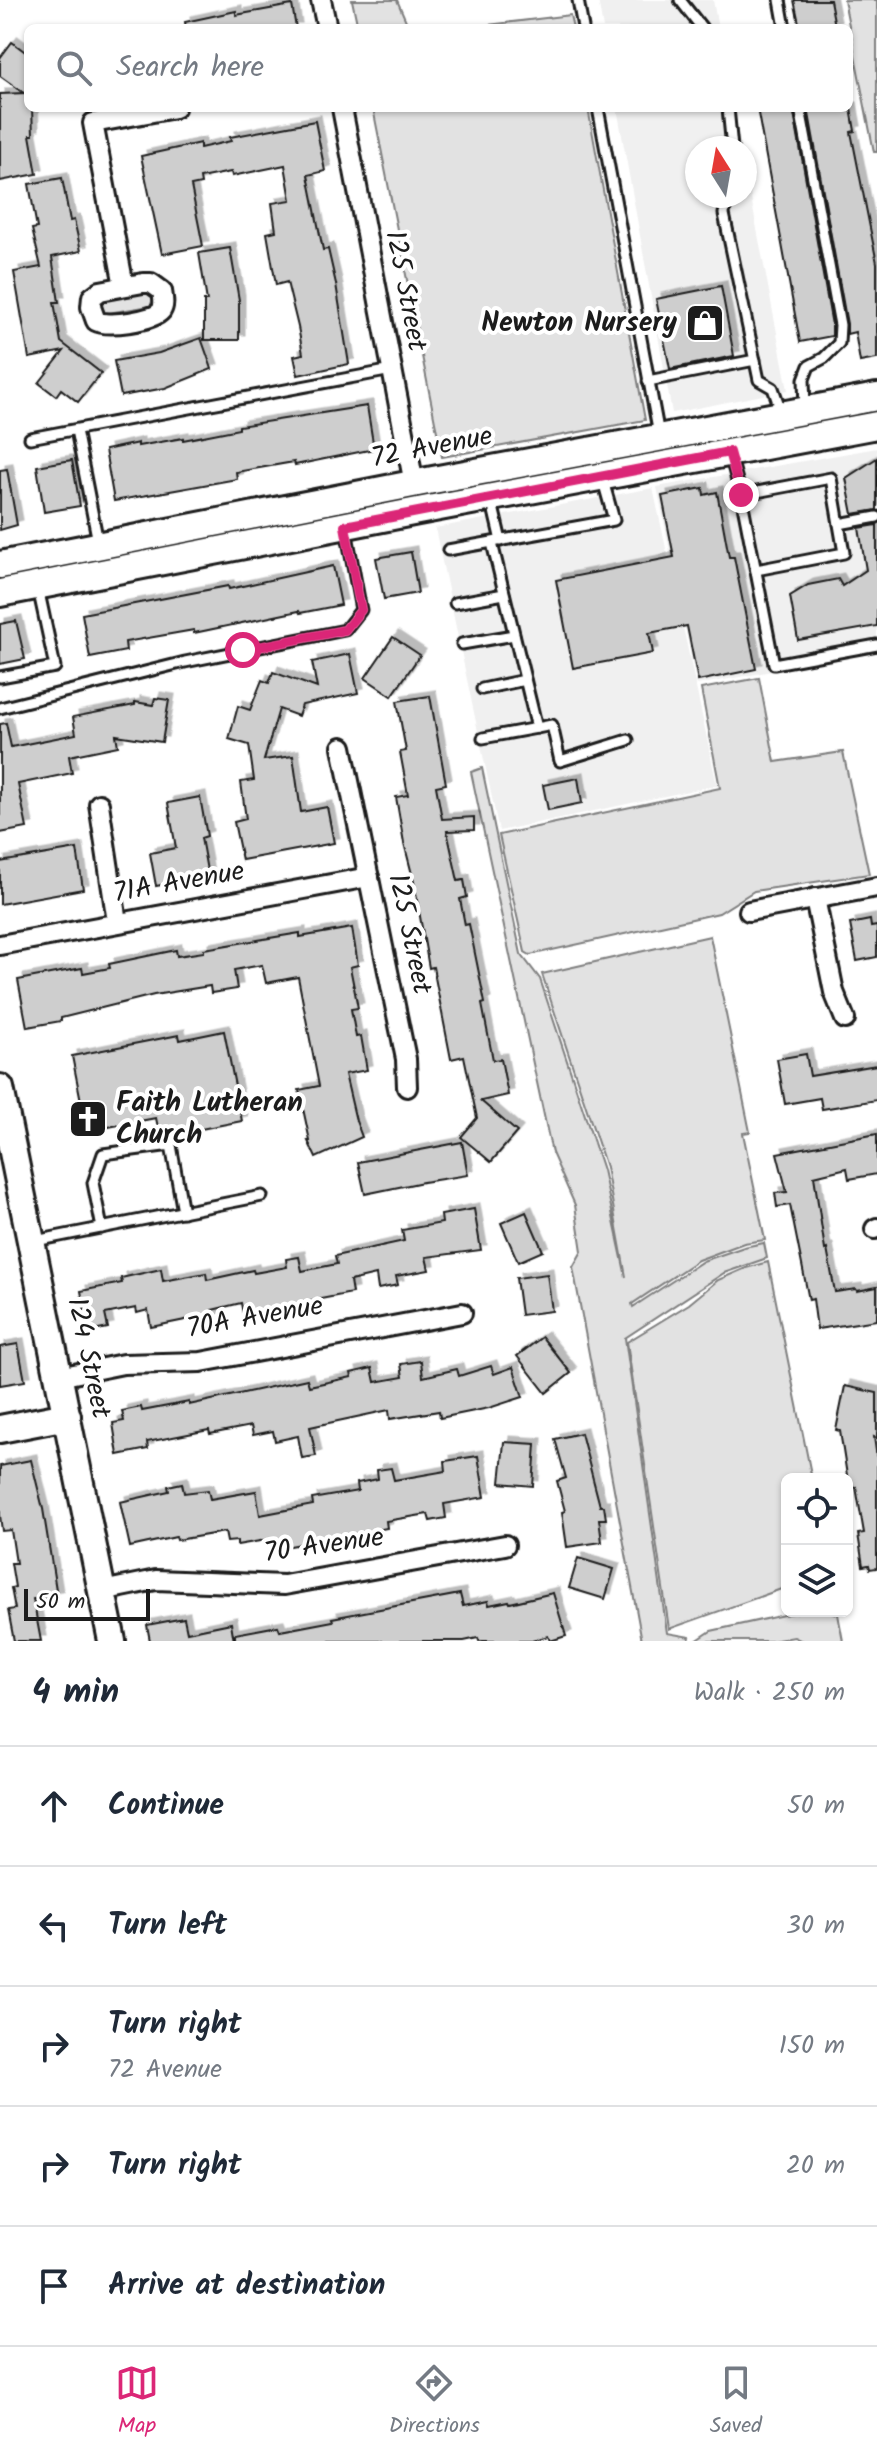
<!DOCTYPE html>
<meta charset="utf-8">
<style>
body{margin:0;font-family:Kalam,sans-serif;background:#f2f2f3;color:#1f2937}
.controls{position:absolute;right:24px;bottom:24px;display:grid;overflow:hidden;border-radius:12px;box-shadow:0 2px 6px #0004}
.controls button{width:72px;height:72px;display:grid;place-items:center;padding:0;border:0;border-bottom:2px solid #e0e1e3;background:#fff;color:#1f2937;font:40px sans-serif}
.compass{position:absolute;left:685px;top:136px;width:72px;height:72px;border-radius:50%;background:#fff;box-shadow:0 2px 6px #0004;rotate:349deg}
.scale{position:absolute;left:24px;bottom:20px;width:126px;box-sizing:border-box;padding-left:8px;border:4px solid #1c1c1c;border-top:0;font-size:22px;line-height:28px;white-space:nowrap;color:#1c1c1c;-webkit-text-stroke:6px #fff;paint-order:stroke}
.stop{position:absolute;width:24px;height:24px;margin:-18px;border:6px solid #db2777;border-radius:50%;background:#fff}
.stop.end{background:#db2777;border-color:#fff;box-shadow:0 2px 8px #0008}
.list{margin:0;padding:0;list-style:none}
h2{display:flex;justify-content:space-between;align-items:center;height:104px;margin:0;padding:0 32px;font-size:34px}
h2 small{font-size:26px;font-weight:400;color:#747a83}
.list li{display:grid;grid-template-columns:52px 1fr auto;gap:24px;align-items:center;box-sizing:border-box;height:120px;padding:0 32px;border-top:2px solid #e0e1e3}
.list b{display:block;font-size:30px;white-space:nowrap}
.list p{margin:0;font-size:26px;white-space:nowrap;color:#747a83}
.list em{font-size:26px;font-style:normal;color:#747a83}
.icon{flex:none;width:44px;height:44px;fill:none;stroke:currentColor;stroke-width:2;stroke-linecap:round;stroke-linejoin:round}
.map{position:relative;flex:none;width:877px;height:1641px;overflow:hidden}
.search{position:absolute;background:#fff;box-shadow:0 2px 6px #0004;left:24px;right:24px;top:24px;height:88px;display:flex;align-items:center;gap:20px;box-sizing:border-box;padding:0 28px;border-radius:12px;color:#747a83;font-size:30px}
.sheet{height:704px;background:#fff}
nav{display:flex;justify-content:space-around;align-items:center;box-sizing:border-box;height:112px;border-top:2px solid #e0e1e3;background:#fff;font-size:22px;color:#747a83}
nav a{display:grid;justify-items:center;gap:4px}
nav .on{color:#db2777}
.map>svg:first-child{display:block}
.built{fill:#f0f0f0}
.green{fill:#e2e2e2;stroke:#7f7f7f;stroke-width:2}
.building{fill:#cecece;stroke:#1c1c1c;stroke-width:2;filter:url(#shadow)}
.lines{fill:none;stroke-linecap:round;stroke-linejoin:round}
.lane-casing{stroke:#1c1c1c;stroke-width:15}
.street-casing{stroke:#1c1c1c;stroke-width:24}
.secondary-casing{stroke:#1c1c1c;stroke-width:32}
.lane{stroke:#fff;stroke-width:9}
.street{stroke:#fff;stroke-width:18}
.secondary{stroke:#fff;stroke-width:26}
.route{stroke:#db2777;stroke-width:10}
.labels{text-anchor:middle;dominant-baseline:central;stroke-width:8;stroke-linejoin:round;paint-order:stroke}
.street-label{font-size:28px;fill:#1c1c1c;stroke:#fff}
.poi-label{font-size:28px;font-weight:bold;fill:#1c1c1c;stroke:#fff;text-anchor:end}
</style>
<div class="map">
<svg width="877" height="1641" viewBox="0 0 877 1641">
<defs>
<filter id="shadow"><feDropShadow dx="5.5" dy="-5.5" stdDeviation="0" flood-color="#0004"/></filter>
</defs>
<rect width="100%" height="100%" fill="#fff"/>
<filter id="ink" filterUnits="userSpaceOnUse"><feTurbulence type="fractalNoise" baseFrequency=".0125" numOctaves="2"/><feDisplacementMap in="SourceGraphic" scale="16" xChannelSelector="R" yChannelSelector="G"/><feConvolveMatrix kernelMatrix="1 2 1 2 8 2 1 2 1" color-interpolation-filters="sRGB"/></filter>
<g filter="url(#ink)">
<g class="built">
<polygon points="598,0 713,0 718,28 603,28"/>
<polygon points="617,108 734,108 741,148 697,148 697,196 745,196 745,167 788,390 672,413"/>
<polygon points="877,448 877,651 697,685 657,487"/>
<polygon points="653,488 717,785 499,831 435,528"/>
</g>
<g class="green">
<polygon points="352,0 397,0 409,28 358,28"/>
<polygon points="844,0 877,0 877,152 874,152"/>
<polygon points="570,15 573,28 463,28"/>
<polygon points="373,108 588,108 645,420 442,457"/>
<polygon points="146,292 150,293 154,298 150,306 102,314 99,304 102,300"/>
<polygon points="759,678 775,762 843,752 869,874 754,891 719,913 530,955 525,952 499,835 720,788 701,689"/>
<polygon points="482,768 521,954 540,979 603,1170 626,1277 606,1167 542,974 710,936 750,1132 743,1133 765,1240 744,1243 698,1260 632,1304 633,1307 703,1261 744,1247 764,1243 767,1258 724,1273 625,1338 667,1633 690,1637 689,1641 642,1641 573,1267 582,1251 575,1205 552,1153 471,772"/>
<polygon points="768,1262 812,1479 787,1479 787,1587 669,1629 627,1342 689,1304 718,1280 746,1268"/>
<polygon points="802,1611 828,1611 838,1614 843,1641 802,1641 794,1637 772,1641 696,1641 711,1631"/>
</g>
<g class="building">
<polygon points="794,0 830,0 835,26 800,28"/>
<polygon points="292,5 296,28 186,28 185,22 236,11 236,15"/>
<polygon points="12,42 28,54 28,108 32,108 33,135 30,135 37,174 0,181 0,94 24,93 0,76 0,58"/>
<polygon points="757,108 793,108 832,325 832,336 800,342"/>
<polygon points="808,108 851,108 855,131 851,132 877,263 877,359 860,362 855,332 847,334 847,324"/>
<polygon points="315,121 325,171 308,175 323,250 328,249 336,284 349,364 298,375 294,356 303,354 298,327 287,282 276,285 267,233 276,231 272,203 291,200 285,165 232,176 231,172 200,178 201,184 191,186 203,246 162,254 141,156 200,143 200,148 231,141 230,137"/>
<polygon points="62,178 70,221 74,220 81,251 52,257 59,302 54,302 61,342 101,373 78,402 61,389 56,396 39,383 64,351 29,358 14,272 41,267 32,229 37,228 29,184"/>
<polygon points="230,248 239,300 239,340 204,340 204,301 207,301 199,253"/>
<polygon points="721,286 734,356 670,369 656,299"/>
<polygon points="201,338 212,369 165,388 121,396 114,361 159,353"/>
<polygon points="367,406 374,449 295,465 294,462 236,472 237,479 114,501 105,450 138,443 138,446 183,438 183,440 239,429 239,426"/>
<polygon points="877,458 877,510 853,514 846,478"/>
<polygon points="72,460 80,506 44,512 37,466"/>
<polygon points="7,469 17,525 0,530 0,470"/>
<polygon points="703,488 704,495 717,492 729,557 734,557 756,669 698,681 687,626 649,633 653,653 573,668 556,580 674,557 662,496"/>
<polygon points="877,525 877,626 798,640 790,596 808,585 838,579 842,586 866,570 859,528"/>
<polygon points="411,552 418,593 384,599 376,558"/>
<polygon points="333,566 341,605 300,613 299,611 194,633 194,630 125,642 126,651 90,658 82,614 228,586 229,589"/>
<polygon points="16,621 25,659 0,664 0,624"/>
<polygon points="393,637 420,655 392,696 365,678"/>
<polygon points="350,654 358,693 302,705 298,716 279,709 264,760 293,756 301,812 327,807 334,843 242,860 234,822 246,819 241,782 254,780 249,745 229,739 238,706 250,710 262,680 269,683 273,672 317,688 312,662"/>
<polygon points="430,696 446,784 436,786 442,819 474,817 474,830 447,831 458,881 464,880 467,897 460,899 465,925 469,924 485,1003 482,1004 493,1060 501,1059 508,1095 481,1101 517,1132 491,1162 461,1137 477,1118 464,1056 451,1059 433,967 429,968 414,882 404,843 396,797 408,795 400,752 406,751 397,701"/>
<polygon points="155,698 169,700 162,742 116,735 118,746 69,756 72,773 18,784 27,828 0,833 0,724 6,723 11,747 76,734 73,717 135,705 135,702 153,705"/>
<polygon points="578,778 582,803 548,810 543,785"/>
<polygon points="200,797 207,836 201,838 208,876 156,886 150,853 176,848 168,803"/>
<polygon points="77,849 83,889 0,904 0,862"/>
<polygon points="870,920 871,927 877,926 877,957 857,961 850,924"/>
<polygon points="352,928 358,965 350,967 358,1008 351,1009 356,1037 361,1036 367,1070 345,1074 356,1121 362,1137 316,1158 308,1141 310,1141 299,1090 319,1086 298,977 266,983 262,965 234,970 237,989 211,993 210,986 154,995 61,1018 61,1021 27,1027 18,980 82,968 83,973 110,968 109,964 176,950 177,956 204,952 204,949 300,933 300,937"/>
<polygon points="224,1031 242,1121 160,1137 156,1118 87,1131 72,1056 179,1035 180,1040"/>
<polygon points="806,1054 810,1076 877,1065 877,1100 822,1109 820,1098 785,1104 777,1059"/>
<polygon points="877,1134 877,1174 849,1179 847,1168 814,1176 825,1250 827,1249 835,1292 856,1289 857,1291 877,1287 877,1320 817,1329 813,1299 809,1300 790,1205 777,1207 775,1193 787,1192 777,1153"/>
<polygon points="462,1142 468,1175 423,1182 365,1194 358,1162"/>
<polygon points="474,1209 481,1250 426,1257 429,1270 396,1276 398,1285 378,1289 376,1275 350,1281 352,1293 243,1314 241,1303 212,1310 214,1319 196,1322 195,1318 151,1327 148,1310 137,1313 136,1308 105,1314 108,1328 89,1332 81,1291 122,1283 121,1278 161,1269 163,1281 206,1273 207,1280 253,1270 254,1273 287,1267 286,1259 299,1257 302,1271 337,1264 335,1256 404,1241 402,1230 442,1223 441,1215"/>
<polygon points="526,1212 543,1251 518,1262 501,1223"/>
<polygon points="547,1274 552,1311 521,1315 516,1278"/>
<polygon points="542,1337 571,1373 546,1393 517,1356"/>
<polygon points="18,1344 25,1381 0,1385 0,1347"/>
<polygon points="421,1361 423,1377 457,1369 459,1376 491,1366 494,1374 513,1367 523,1397 489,1408 440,1418 439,1411 390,1419 389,1410 310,1427 316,1456 302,1458 298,1436 275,1441 273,1431 253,1435 251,1426 210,1434 209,1430 147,1442 148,1449 118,1455 113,1423 124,1421 122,1411 141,1407 142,1411 189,1402 189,1405 307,1379 309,1386 352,1377 351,1373 372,1368 375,1382 403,1377 401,1364"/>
<polygon points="845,1386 877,1393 877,1438 874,1437 877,1458 877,1568 870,1569 869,1565 863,1566 858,1534 864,1533 856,1487 849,1488 840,1431 836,1430"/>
<polygon points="581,1433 600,1506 604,1506 606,1519 599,1519 602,1542 567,1547 562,1512 565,1511 557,1481 566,1478 555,1439"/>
<polygon points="504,1442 536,1444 533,1486 500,1483"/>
<polygon points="478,1456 485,1497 444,1504 446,1518 430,1521 428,1514 386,1521 387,1528 274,1549 272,1539 237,1545 237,1541 227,1542 225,1532 177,1540 176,1537 130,1547 120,1502 169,1491 168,1486 182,1483 184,1493 208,1490 210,1499 256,1491 260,1515 313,1505 312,1499 358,1491 357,1483 378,1479 377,1470 391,1468 394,1480 446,1471 445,1461"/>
<polygon points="31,1460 43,1509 57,1596 33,1599 41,1641 14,1641 8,1610 15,1609 11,1588 15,1587 11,1563 16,1563 11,1530 2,1531 0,1515 0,1466"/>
<polygon points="578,1558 614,1569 605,1599 569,1588"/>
<polygon points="553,1593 566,1636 550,1641 548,1636 532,1641 479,1641 478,1638 464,1641 235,1641 235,1634 278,1626 280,1631 333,1621 332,1618 460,1594 463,1606 488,1601 489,1605 509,1601 510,1603"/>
<polygon points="184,1618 187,1632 231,1623 234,1641 150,1641 147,1625"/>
</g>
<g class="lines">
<g class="lane-casing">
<g id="lane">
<polyline points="578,0 583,28"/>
<polyline points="680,0 702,28"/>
<polyline points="780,0 785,28"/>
<polyline points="598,108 659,435"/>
<polyline points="728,108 732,148"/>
<polyline points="800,108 840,325 839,343 824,358 809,366 804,379 805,409"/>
<polyline points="727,196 724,214 759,380 773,388 781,411"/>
<polyline points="648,381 755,360"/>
<polyline points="76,430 98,542"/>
<polyline points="30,438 392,370"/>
<polyline points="730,455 741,495 774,664 877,645"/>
<polyline points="741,495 831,478 844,553 756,570"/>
<polyline points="491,498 501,541"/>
<polyline points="839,524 877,517"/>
<polyline points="492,543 537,728 552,725 560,761 628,740"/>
<polyline points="448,550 614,520 602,477"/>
<polyline points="455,603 504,594"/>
<polyline points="462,644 514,635"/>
<polyline points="0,677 55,667 38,588"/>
<polyline points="482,689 525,680"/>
<polyline points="0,708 185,662 345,630 361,610 346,529"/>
<polyline points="483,738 537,728"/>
<polyline points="102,1228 93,1183 103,1154 171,1145 183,1212"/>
<polyline points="35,1241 262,1196"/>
</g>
</g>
<g class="street-casing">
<g id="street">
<polyline points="321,0 327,28"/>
<polyline points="342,108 414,484"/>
<path d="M 143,283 L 151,283 L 162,291 C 163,298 165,305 161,311 C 153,321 107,327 96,321 L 91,307 L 92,297 L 100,291 Z"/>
<polyline points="124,286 93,123 175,108"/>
<polyline points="342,747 406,1059 407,1087"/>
<polyline points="99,804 117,922"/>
<polyline points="815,898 834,992 845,1019"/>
<polyline points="749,911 877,887"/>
<polyline points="0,945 369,877"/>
<polyline points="875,1229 877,1228"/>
<polyline points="59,1377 123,1364 201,1362 462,1313"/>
<polyline points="102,1591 156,1580 284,1585 505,1545"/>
</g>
</g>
<g class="secondary-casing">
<g id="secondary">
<polyline points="0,565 433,480 877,397"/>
<polyline points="0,593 418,511 877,425"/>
<polyline points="0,1088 112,1641"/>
<polyline points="0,1429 67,1416"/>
</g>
</g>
<use href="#lane" class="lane"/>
<use href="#street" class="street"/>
<use href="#secondary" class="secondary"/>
</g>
</g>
<g class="lines" filter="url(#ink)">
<polyline class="route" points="243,650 345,630 361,610 345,526 729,452 741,495"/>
</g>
<defs>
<g id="shop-square" transform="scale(2)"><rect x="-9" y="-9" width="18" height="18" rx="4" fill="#1c1c1c" stroke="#fff"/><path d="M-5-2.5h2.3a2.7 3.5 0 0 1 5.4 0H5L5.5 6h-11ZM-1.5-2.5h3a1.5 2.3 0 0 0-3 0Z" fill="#fff"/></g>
<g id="church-square" transform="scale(2)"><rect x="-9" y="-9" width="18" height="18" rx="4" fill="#1c1c1c" stroke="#fff"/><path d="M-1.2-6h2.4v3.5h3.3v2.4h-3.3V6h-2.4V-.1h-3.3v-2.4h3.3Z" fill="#fff"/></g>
</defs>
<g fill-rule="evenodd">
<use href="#shop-square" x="705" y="323"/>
<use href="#church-square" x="88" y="1119"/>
</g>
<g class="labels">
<g class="street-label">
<text transform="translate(405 291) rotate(79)">125 Street</text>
<text transform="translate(432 448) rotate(-11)">72 Avenue</text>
<text transform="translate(179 883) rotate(-10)">71A Avenue</text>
<text transform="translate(409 934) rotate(78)">125 Street</text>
<text transform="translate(255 1318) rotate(-10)">70A Avenue</text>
<text transform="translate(88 1358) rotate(78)">124 Street</text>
<text transform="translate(324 1546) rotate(-8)">70 Avenue</text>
</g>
<g class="poi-label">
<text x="677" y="323">Newton Nursery</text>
<text x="116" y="1103" text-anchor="start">Faith Lutheran<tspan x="116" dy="32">Church</tspan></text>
</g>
</g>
</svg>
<div class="controls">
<button><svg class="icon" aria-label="locate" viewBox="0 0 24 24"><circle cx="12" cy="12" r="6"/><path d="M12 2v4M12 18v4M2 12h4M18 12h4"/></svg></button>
<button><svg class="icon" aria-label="layers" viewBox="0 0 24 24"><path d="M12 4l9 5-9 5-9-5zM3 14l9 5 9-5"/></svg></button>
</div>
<svg class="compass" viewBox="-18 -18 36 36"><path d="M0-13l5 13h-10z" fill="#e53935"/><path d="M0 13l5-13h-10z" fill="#747a83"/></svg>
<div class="scale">50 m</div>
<div class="stop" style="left:243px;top:650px"></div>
<div class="stop end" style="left:741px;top:495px"></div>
<div class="search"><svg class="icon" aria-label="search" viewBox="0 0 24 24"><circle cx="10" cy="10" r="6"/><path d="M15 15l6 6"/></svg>Search here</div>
</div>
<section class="sheet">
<h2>4 min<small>Walk · 250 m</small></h2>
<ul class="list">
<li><svg class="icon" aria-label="ahead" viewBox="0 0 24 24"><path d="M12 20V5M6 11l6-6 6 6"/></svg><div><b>Continue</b></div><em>50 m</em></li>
<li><svg class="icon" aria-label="left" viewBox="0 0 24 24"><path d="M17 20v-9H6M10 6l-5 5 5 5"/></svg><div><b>Turn left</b></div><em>30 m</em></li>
<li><svg class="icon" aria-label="right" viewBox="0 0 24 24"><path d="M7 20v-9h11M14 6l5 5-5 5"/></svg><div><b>Turn right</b><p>72 Avenue</p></div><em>150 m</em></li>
<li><svg class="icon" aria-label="right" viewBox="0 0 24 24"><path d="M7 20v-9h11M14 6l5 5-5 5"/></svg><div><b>Turn right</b></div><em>20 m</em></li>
<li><svg class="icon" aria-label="arrive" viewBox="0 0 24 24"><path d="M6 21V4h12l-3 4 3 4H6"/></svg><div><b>Arrive at destination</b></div></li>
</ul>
</section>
<nav>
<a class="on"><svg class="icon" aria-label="map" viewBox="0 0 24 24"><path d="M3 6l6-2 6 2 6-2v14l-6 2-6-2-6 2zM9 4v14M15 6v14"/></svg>Map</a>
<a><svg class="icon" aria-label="directions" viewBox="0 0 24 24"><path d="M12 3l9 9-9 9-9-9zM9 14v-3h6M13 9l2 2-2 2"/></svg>Directions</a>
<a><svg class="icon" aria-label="saved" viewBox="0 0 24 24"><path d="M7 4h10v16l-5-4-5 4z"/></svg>Saved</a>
</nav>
